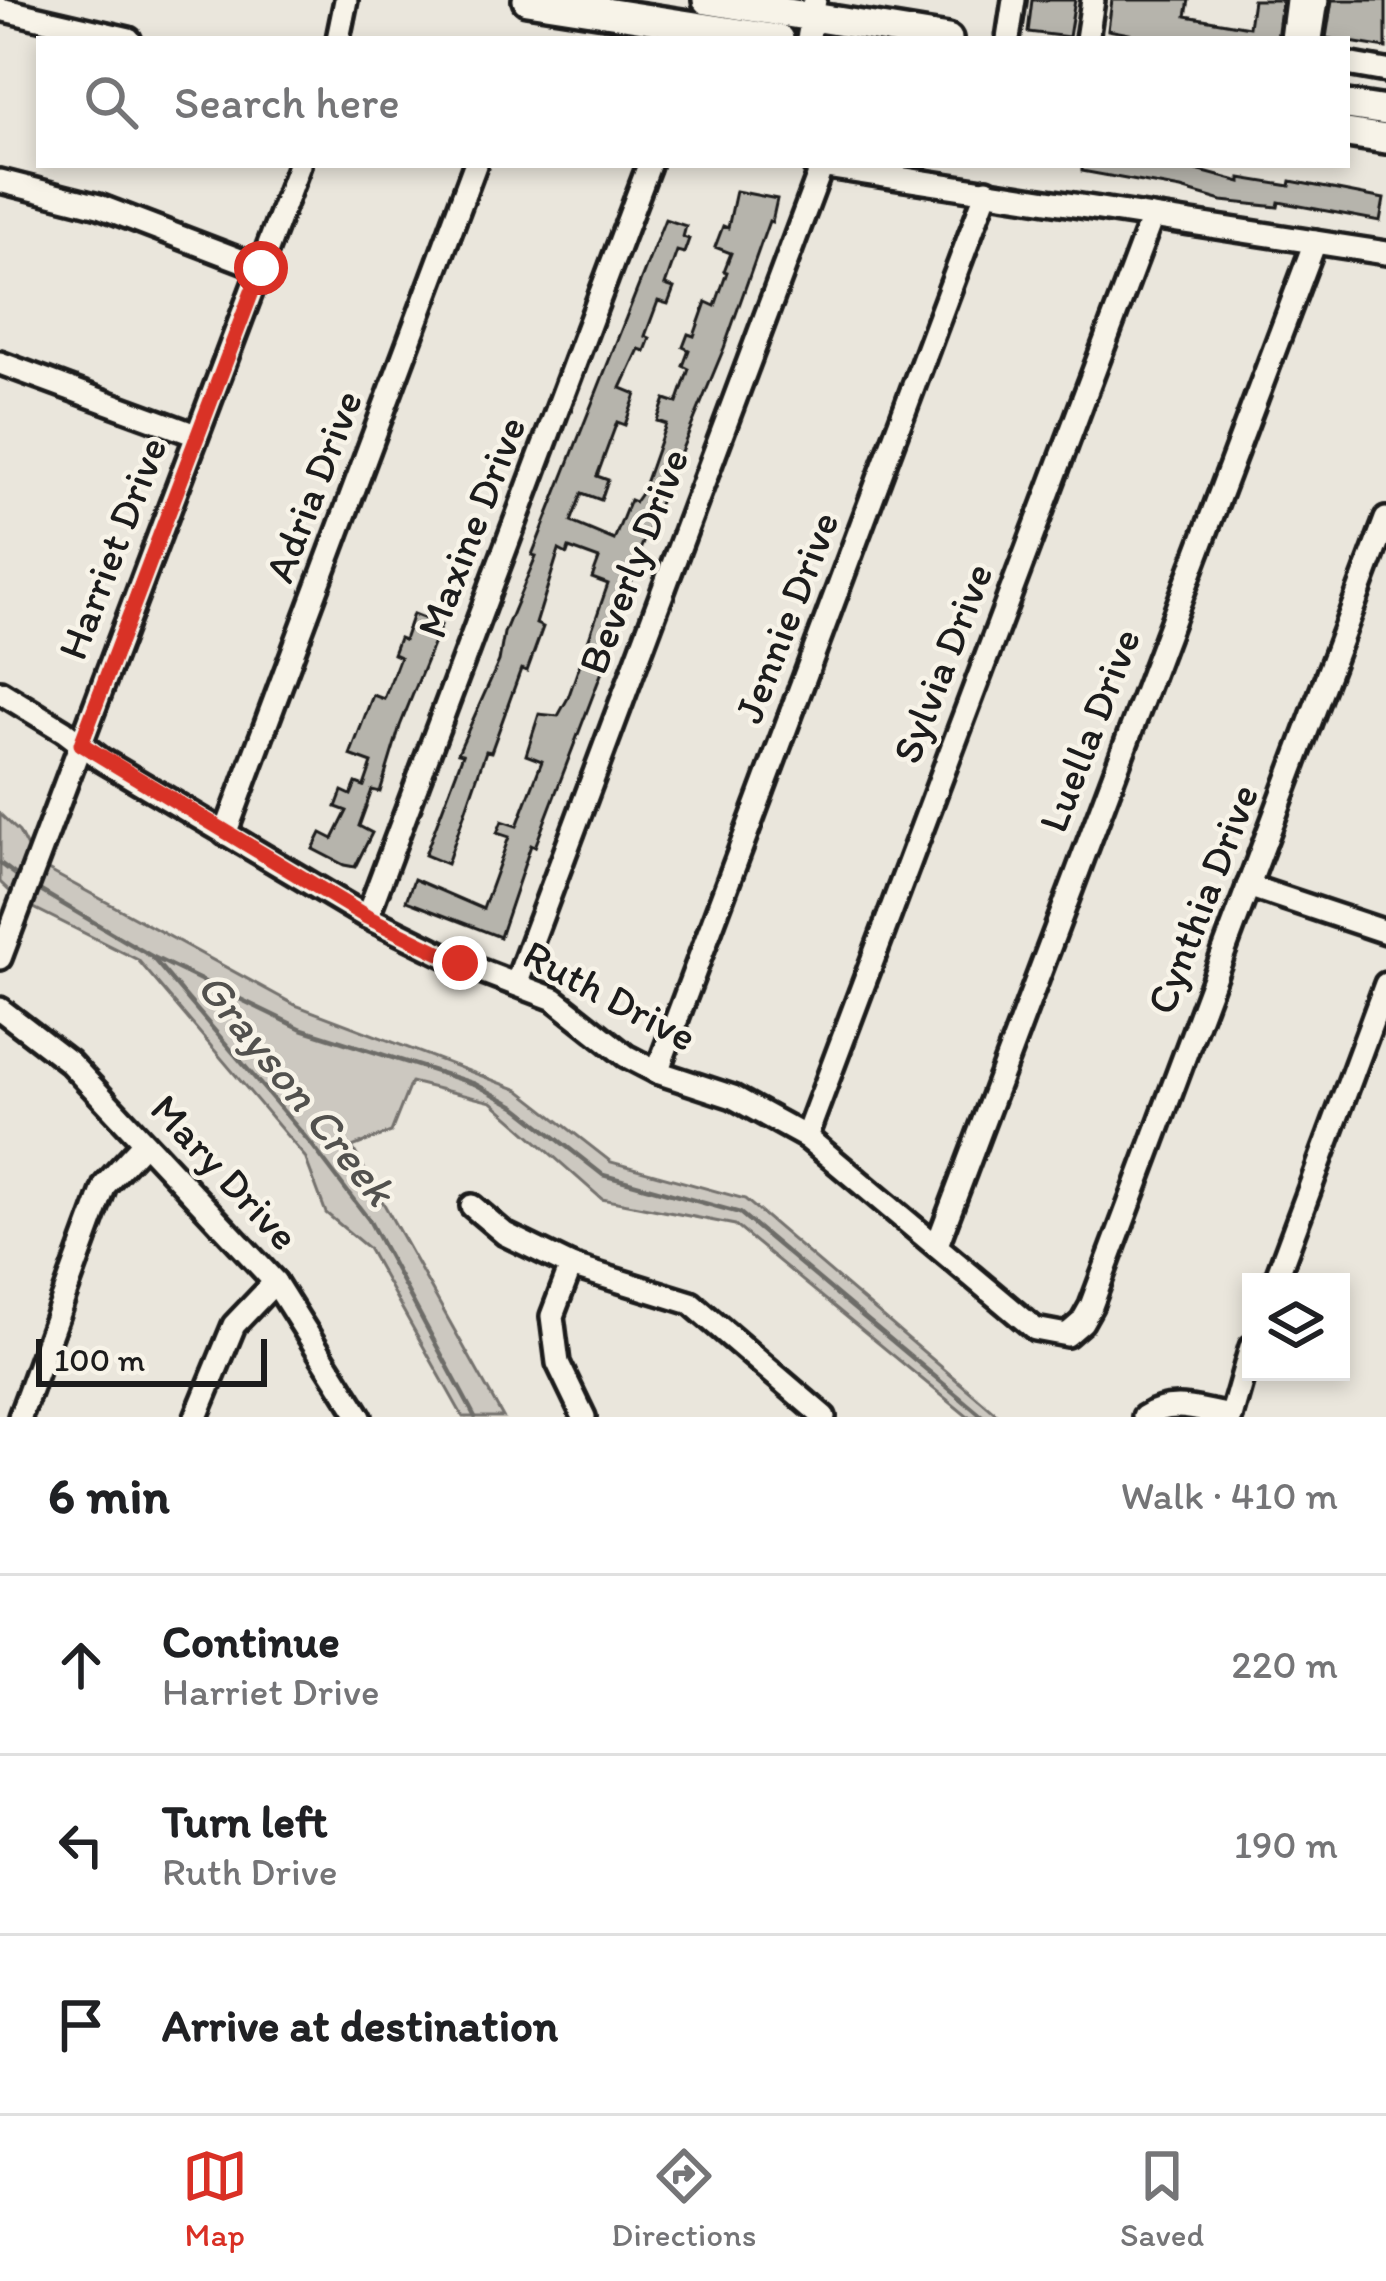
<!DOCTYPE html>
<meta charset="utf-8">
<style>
body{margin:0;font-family:Itim,sans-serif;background:#f6f6f6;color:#202124}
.controls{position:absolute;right:36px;bottom:36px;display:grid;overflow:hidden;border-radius:0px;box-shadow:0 6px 18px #0003}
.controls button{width:108px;height:108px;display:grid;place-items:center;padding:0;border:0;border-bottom:3px solid #e0e0e0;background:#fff;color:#202124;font:60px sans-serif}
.scale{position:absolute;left:36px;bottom:30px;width:231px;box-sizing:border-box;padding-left:12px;border:6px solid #1c1c1c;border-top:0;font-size:33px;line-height:42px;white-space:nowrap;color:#1c1c1c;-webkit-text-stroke:9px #f7f3e8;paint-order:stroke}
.stop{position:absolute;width:36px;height:36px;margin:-27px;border:9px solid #d93025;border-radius:50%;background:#fff}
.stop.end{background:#d93025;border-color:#fff;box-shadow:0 3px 12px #0008}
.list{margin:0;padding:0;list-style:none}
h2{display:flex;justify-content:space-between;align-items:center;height:156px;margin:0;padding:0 48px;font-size:51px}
h2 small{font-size:39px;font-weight:400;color:#757577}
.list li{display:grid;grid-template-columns:78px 1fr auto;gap:36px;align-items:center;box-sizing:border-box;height:180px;padding:0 48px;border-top:3px solid #e0e0e0}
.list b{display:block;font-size:45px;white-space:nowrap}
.list p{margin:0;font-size:39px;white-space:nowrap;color:#757577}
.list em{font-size:39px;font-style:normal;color:#757577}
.icon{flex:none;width:66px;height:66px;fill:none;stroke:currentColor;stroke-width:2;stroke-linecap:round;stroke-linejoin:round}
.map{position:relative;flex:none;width:1386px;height:1417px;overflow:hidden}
.search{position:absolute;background:#fff;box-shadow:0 6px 18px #0003;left:36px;right:36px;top:36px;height:132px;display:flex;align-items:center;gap:30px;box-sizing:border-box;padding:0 42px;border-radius:0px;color:#757577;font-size:45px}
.sheet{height:696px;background:#fff}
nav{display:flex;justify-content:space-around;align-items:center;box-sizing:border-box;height:168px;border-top:3px solid #e0e0e0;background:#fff;font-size:33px;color:#757577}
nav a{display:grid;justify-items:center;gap:6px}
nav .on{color:#d93025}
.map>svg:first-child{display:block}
.green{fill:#ccc8c0;stroke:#74726e;stroke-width:3}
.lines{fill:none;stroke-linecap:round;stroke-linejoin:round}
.stream{stroke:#6d6c68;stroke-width:4.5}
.building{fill:#b6b4ac;stroke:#1c1c1c;stroke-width:3}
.minor-casing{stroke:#1c1c1c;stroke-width:30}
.major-casing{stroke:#1c1c1c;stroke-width:36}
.minor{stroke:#f7f3e8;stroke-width:21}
.major{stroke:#f7f3e8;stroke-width:27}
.route{stroke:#d93025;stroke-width:15}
.labels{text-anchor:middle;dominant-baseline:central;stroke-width:9;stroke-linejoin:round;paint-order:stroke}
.street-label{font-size:42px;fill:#1c1c1c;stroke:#f7f3e8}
.water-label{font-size:45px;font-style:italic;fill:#52514e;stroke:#f7f3e8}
</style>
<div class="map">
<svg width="1386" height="1417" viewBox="0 0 1386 1417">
<rect width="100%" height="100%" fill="#eae6dc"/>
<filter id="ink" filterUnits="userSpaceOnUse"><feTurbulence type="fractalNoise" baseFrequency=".00833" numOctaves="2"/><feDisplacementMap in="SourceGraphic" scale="24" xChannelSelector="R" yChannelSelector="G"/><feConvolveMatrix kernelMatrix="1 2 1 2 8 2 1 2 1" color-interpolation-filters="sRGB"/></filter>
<g filter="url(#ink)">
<polygon class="green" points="0,814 19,832 35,863 295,1005 519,1090 611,1162 745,1199 1000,1417 968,1417 735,1225 602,1199 492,1102 411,1082 391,1132 352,1147 503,1417 463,1417 368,1248 326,1213 305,1157 138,960 20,901 0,882"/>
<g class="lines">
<g class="stream">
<polyline points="0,863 24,881"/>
<polyline points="34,887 151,956 312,1145 369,1220 475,1417"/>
<polyline points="151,956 302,1029 475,1084 515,1106 603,1175 740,1213 983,1417"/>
</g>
</g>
<g class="building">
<polygon points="1032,0 1075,0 1069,37 1028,32"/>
<polygon points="1112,0 1189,0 1186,16 1249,27 1253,0 1282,0 1277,39 1156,39 1108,30"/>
<polygon points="1332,0 1386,0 1386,48 1326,38"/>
<polygon points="1082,165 1178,165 1241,182 1241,178 1290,186 1291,181 1384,199 1380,221 1279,202 1278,207 1222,201 1181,189 1082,171"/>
<polygon points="736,191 777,199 772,222 769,221 724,348 640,550 611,648 535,847 531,845 500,937 406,901 414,879 483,909 509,837 497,833 502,821 517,826 542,761 526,755 539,714 558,716 568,698 608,584 592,578 599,559 569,548 567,554 559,550 536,624 543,627 527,671 521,669 491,752 486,751 447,864 425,855 463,754 458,753 499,661 504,633 536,556 532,555 665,219 686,226 683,237 689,239 684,253 677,251 665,285 674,288 668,304 658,301 645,336 650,338 645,351 639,349 621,388 636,394 625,425 617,422 597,476 608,480 601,500 582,493 571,522 614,540 630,500 635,502 642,492 666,424 657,421 665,399 677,403 689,369 683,366 689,350 683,347 688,334 694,336 706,302 715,306 727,272 724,271 731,253 715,247 723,226 728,228"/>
<polygon points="413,614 441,625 400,726 380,792 372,790 359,826 372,833 355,867 344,865 313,849 321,833 333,839 347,811 336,807 342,791 351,795 356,783 364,786 372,763 350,755 373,695 384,699 400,657 393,654 399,638 404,640"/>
</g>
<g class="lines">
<g class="minor-casing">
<g id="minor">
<polyline points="0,9 129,39"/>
<polyline points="338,39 346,0"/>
<polyline points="808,39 815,0"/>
<polyline points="1008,39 1014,0"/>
<polyline points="1087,39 1093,0"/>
<polyline points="1292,39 1297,0"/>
<polyline points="1311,39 1317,0"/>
<polyline points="1347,64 1386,71"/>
<polyline points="814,165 1386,253"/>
<polyline points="0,181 99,206 261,268"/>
<polyline points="0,363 196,435"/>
<polyline points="0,692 64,731 102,760 367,917 460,963 554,999 626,1056 657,1072 733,1097 806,1137 1035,1329 1067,1335 1082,1322 1091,1306 1386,519"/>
<polyline points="225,834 475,165"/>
<polyline points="1248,886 1386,932"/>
<polyline points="367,917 649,165"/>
<polyline points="0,958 299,165"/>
<polyline points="516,984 822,166"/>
<polyline points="0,1009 69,1062 275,1282 360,1417"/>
<polyline points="657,1072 987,190"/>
<polyline points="806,1137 1152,217"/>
<polyline points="472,1206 505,1234 571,1266 691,1303 824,1417"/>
<polyline points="937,1245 1315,242"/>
<polyline points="571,1266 552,1316 558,1363 584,1417"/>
<polyline points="1275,1282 1386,984"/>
<polyline points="20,1417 105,1185 144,1143"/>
<polyline points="196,1417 234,1325 275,1282"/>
<path d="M 1144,1417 C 1172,1398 1200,1411 1231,1416"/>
<polyline points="1231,1417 1251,1347"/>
</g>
</g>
<g class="major-casing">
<g id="major">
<polyline points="527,0 779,39"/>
<polyline points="707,0 948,39"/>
<polyline points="1347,105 1386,111"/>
<polyline points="1347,133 1386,139"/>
</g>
</g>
<use href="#minor" class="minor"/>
<use href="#major" class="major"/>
</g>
</g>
<g class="lines" filter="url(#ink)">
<polyline class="route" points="261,268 81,744 367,917 460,963"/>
</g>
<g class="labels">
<g class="street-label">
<text transform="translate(313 486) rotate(-69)">Adria Drive</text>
<text transform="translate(471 527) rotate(-69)">Maxine Drive</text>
<text transform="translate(112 548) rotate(-69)">Harriet Drive</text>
<text transform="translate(633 561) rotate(-69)">Beverly Drive</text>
<text transform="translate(786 617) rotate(-69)">Jennie Drive</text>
<text transform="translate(942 663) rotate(-69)">Sylvia Drive</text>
<text transform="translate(1089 730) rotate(-69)">Luella Drive</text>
<text transform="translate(1202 899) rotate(-69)">Cynthia Drive</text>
<text transform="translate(610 995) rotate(28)">Ruth Drive</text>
<text transform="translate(225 1172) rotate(47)">Mary Drive</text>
</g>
<g class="water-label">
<text transform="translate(297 1088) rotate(51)">Grayson Creek</text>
</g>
</g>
</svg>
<div class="controls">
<button><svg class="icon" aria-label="layers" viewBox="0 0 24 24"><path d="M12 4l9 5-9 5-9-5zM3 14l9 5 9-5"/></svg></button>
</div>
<div class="scale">100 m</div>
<div class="stop" style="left:261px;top:268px"></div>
<div class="stop end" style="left:460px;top:963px"></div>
<div class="search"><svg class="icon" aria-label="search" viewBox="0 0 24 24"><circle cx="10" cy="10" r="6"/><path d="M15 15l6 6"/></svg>Search here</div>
</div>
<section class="sheet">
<h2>6 min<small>Walk · 410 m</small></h2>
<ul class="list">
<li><svg class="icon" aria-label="ahead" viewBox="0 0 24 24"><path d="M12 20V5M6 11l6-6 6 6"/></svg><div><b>Continue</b><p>Harriet Drive</p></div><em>220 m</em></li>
<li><svg class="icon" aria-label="left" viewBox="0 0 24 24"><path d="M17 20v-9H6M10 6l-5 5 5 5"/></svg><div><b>Turn left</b><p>Ruth Drive</p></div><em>190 m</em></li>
<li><svg class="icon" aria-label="arrive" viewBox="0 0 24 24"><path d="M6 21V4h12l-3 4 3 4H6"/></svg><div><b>Arrive at destination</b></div></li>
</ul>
</section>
<nav>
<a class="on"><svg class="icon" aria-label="map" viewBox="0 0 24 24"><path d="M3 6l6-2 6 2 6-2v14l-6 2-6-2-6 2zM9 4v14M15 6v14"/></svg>Map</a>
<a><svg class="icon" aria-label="directions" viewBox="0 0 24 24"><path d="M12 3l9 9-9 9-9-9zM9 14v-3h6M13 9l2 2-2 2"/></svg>Directions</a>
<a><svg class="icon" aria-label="saved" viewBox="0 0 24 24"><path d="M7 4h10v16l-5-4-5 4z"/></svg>Saved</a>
</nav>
